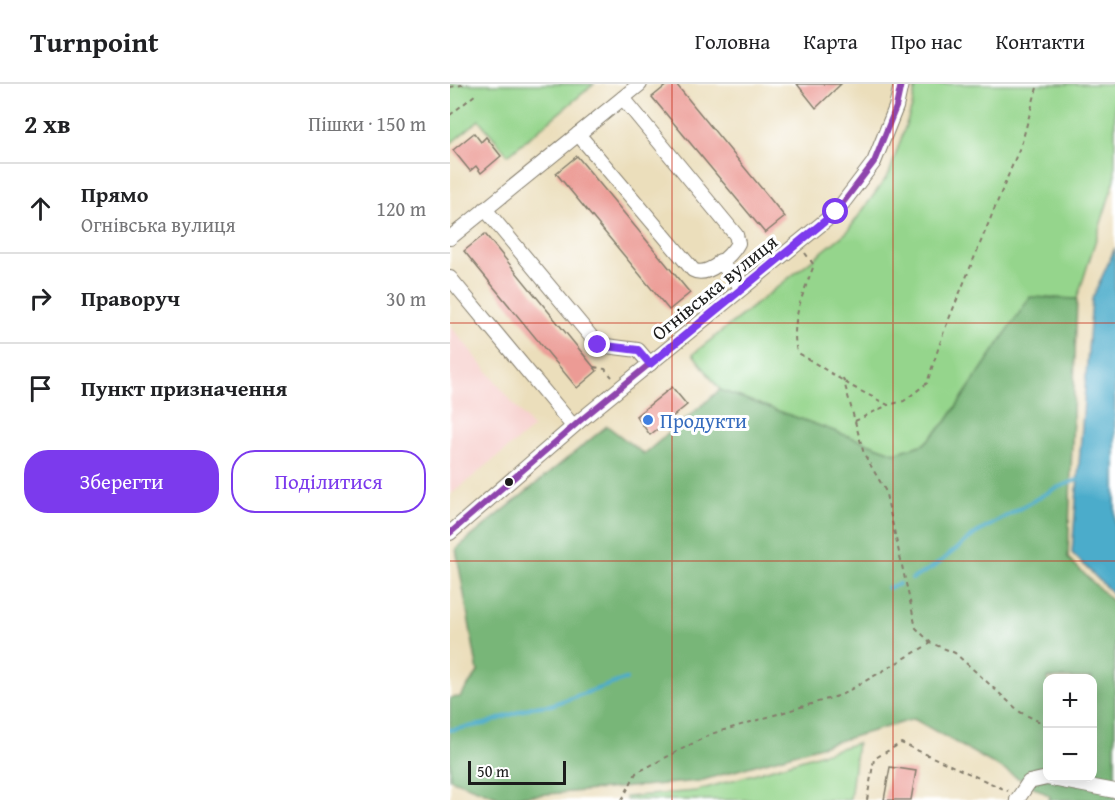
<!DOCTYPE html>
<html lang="uk">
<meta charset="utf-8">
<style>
body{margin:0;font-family:"Gentium Book Plus",serif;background:#f6f6f6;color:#202124}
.controls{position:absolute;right:18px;bottom:18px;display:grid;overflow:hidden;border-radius:12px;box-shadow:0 3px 15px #0003}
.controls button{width:54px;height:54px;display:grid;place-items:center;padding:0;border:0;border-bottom:2px solid #e0e0e0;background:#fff;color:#202124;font:30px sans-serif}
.scale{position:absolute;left:18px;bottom:15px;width:98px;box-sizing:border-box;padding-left:6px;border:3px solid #1c1c1c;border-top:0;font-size:16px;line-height:21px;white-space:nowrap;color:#1c1c1c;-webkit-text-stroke:4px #fff;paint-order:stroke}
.stop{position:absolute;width:18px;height:18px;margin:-14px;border:4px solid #7c3aed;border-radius:50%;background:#fff}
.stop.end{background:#7c3aed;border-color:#fff;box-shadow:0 2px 6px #0008}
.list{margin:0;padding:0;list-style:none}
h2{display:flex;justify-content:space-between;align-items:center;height:78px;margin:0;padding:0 24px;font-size:26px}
h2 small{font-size:20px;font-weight:400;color:#757577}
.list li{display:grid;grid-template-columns:39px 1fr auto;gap:18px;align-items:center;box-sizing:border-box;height:90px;padding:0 24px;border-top:2px solid #e0e0e0}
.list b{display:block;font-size:22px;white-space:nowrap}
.list p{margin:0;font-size:20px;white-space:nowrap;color:#757577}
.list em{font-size:20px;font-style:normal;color:#757577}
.actions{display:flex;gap:12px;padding:18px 24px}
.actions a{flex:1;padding:14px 0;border:2px solid #7c3aed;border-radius:24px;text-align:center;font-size:21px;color:#7c3aed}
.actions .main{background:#7c3aed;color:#fff}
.icon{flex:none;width:33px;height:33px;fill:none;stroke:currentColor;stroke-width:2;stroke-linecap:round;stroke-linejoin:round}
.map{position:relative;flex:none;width:665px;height:716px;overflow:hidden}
header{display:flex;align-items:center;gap:36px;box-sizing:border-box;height:84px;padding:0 30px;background:#fff;border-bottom:2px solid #e0e0e0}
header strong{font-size:28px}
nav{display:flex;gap:33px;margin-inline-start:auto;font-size:21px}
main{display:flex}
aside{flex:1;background:#fff}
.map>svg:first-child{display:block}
.built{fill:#f7d0ce}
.green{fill:#95d58c;stroke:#587854;stroke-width:1.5}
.forest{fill:#78b678;stroke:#4a694a;stroke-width:1.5;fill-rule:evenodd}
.water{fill:#4caccb;stroke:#346474;stroke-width:1.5}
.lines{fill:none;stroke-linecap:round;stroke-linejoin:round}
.stream{stroke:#4caccb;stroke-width:4}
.building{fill:#ec9b95}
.minor-casing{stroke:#847d6c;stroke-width:16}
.path{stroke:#847d6c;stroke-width:2;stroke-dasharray:4.5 4.5;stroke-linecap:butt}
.minor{stroke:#fff;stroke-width:14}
.bus-1-casing{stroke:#fff;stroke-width:10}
.bus-1{stroke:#8e44ad;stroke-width:6}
.route{stroke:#7c3aed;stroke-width:8}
.grid{fill:none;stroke:#c8321e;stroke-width:1.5;stroke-opacity:0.55}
.shop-dot{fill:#3f7fe0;stroke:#fff;stroke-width:2}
.bus-dot{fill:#1c1c1c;stroke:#fff;stroke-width:2}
.labels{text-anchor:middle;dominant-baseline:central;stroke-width:6;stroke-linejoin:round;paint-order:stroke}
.street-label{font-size:20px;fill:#1c1c1c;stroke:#fff}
.shop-label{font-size:20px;fill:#366cbe;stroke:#fff;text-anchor:start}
</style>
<header>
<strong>Turnpoint</strong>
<nav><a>Головна</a><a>Карта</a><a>Про нас</a><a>Контакти</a></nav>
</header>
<main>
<aside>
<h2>2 хв<small>Пішки · 150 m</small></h2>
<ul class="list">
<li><svg class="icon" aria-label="ahead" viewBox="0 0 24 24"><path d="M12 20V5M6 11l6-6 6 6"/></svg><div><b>Прямо</b><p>Огнівська вулиця</p></div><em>120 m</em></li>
<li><svg class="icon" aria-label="right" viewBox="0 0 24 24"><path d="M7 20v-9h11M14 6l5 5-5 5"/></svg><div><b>Праворуч</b></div><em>30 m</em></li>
<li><svg class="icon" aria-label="arrive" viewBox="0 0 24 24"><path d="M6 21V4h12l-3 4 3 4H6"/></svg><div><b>Пункт призначення</b></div></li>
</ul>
<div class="actions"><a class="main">Зберегти</a><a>Поділитися</a></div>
</aside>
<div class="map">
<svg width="665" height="716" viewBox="0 0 665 716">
<rect width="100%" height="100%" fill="#fff"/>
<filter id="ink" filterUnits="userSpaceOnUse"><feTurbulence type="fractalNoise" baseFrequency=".0167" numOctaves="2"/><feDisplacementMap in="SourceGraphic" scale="12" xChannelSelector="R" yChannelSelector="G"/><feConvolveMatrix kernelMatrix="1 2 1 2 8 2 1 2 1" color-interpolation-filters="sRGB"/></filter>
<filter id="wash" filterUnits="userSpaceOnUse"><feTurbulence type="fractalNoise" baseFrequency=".008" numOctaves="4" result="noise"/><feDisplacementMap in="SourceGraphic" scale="24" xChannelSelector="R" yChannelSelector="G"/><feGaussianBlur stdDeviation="1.35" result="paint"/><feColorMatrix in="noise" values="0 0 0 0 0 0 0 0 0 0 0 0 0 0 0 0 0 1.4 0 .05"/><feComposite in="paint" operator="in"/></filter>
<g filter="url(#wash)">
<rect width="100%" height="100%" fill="#ebdebb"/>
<polygon class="built" points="0,241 83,344 0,411"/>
<g class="green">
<polygon points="0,0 144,0 58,71 29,36 0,60"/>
<polygon points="466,0 665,0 665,95 627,215 580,214 496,338 474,360 445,369 270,306 243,270 397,148 439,90 462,23"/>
<polygon points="407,659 400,716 176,716 176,713 246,707"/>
</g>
<path class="forest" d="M 580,213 L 627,215 L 618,474 L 665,520 L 665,716 L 599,716 L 600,712 L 464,635 L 250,697 L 51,714 L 0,695 L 0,614 L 10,613 L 28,588 L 6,465 L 157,342 L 194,370 L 270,306 L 445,369 L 474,360 L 496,338 ZM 598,594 L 642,594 L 642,694 L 598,694 Z"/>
<polygon class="water" points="665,164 665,512 622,469 642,215"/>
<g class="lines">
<g class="stream">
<polyline points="462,495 485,482 525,450 604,405 627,396"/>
<polyline points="438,504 449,500"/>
<polyline points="0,646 35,640 82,623 101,621 176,595"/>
</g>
</g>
<g id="blocks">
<g class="building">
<polygon points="218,0 226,0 335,133 315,149 202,13"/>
<polygon points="347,0 391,0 366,24"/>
<polygon points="24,49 31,58 36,53 51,72 31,89 26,82 20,87 3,66"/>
<polygon points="127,72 240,209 219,226 106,89"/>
<polygon points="35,150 147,287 127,304 14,167"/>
<polygon points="222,303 237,321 200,351 186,332"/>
<polygon points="440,683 466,687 461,716 434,716"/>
</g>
</g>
</g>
<g filter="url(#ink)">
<use href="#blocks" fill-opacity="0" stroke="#847d6c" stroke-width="1.5"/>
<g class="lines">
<g class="minor-casing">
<g id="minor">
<path d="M 128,50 L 243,186 C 257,194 281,172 288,159 L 286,151 L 173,14"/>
<polyline points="35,125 148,261 188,266 200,280"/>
<polyline points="0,154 190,0"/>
<polyline points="270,177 292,204"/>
<polyline points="0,194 123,342"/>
<polyline points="0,449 132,335 386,128 424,78 446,23 451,0"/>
<polyline points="567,716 579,698 597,694 665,707"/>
</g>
</g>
<g class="path">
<polyline points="0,3 18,0"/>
<polyline points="0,31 26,10"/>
<path d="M 355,169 L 364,181 C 353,210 340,237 347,268 L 403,303 L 438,321 L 454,317 L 477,299 L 494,247 L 572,58 L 588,0"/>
<polyline points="144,283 155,285 162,293"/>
<polyline points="393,294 414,370 435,406 466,544 481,559 505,569 570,628 598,642"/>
<polyline points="405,337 438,321"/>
<polyline points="172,716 186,689 261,650 391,611 481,559"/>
<polyline points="417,716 424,675 451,659 558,707"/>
</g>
<use href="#minor" class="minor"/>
<g class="bus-1-casing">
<polyline id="bus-1" points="0,449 132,335 386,128 424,78 446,23 451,0"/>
</g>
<use href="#bus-1" class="bus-1"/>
</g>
</g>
<g class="lines" filter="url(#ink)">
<polyline class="route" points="148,261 188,266 200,280 386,128"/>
</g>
<path class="grid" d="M 222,0 L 222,716M 443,0 L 443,716M 0,239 L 665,239M 0,477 L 665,477"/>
<circle class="shop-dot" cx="198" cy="336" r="6"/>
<circle class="bus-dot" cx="59" cy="398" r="5"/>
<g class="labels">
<g class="street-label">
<text transform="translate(264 203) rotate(-39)">Огнівська вулиця</text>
</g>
<g class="shop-label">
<text x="210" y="336">Продукти</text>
</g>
</g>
</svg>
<div class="controls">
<button>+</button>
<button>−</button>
</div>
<div class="scale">50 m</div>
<div class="stop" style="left:386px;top:128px"></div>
<div class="stop end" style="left:148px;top:261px"></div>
</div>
</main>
